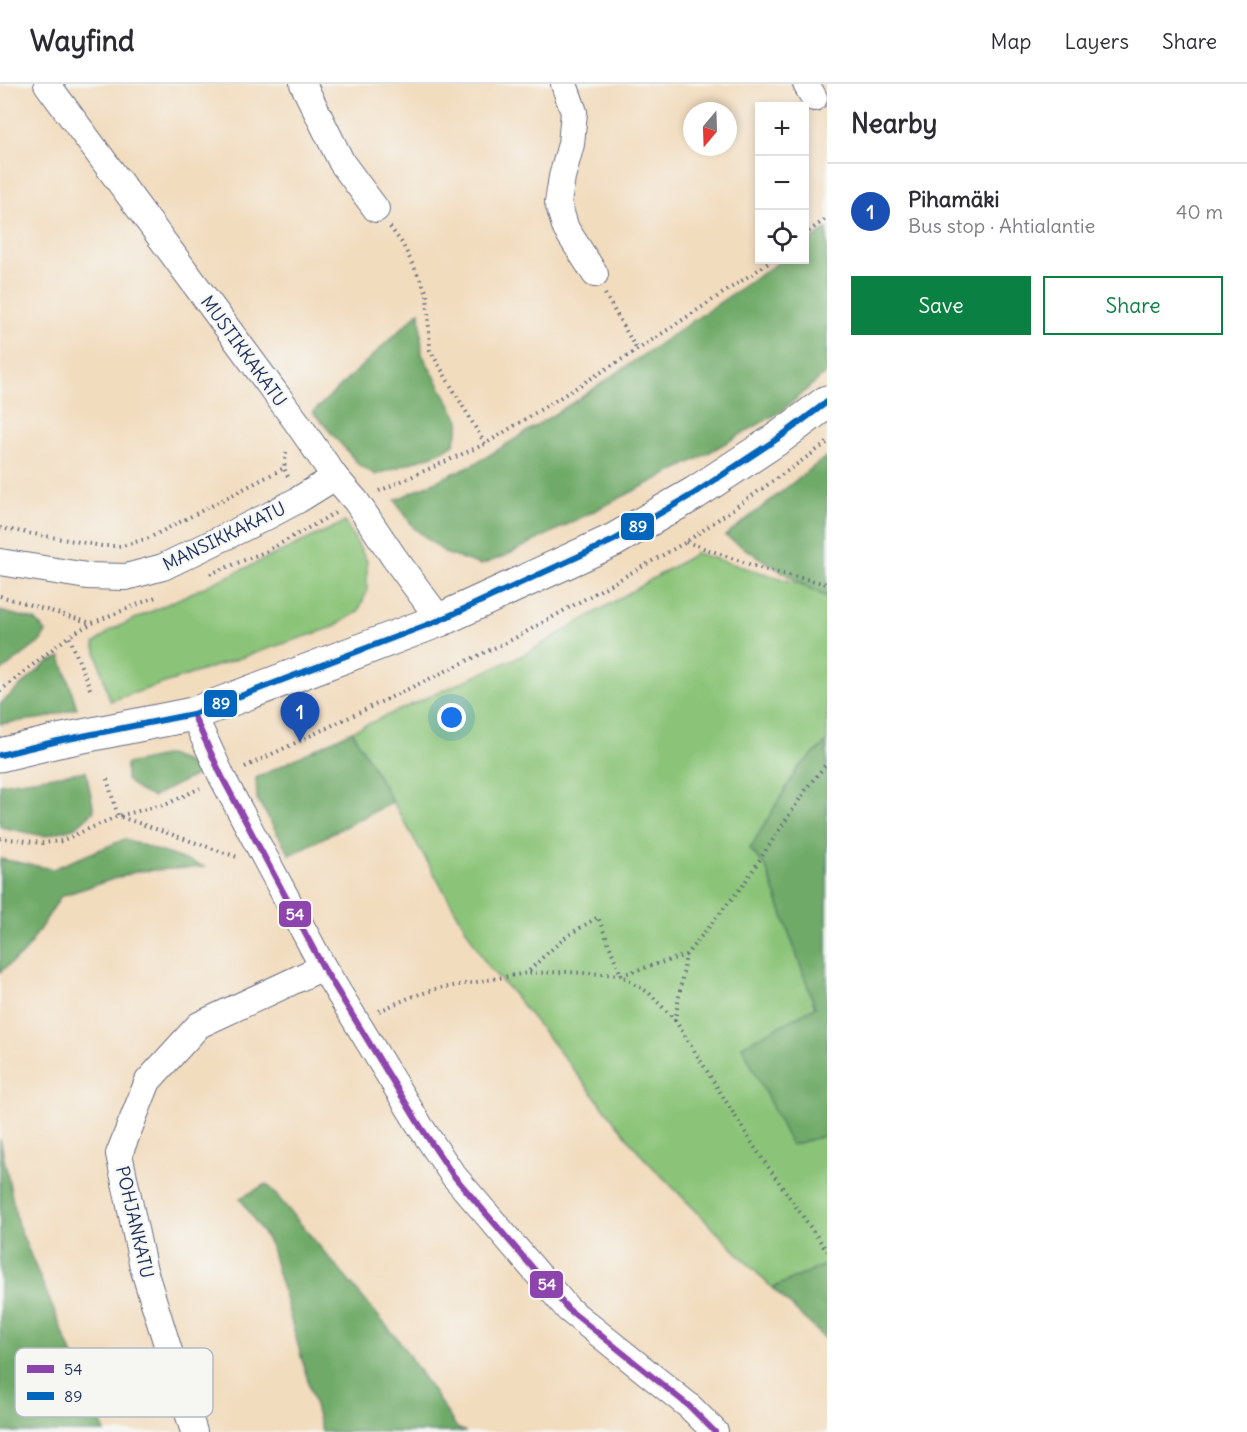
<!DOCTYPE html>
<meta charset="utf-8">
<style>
body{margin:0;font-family:Delius,sans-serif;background:#f7f7f7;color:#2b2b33}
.controls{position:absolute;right:18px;top:18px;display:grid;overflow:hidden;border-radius:0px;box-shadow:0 3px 9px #0003}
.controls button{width:54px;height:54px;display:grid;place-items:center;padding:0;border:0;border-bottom:2px solid #e1e1e2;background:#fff;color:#2b2b33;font:30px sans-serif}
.compass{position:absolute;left:683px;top:18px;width:54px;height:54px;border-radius:50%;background:#fff;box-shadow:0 3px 9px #0003;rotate:199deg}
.you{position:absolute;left:452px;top:634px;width:21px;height:21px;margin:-15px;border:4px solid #fff;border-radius:50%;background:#1a73e8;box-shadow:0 0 0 9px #1a73e833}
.badge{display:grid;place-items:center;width:39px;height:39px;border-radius:50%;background:#0b8043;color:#fff;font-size:20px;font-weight:700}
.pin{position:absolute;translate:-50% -50px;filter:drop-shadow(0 2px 3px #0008)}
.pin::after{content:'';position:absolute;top:32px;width:21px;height:18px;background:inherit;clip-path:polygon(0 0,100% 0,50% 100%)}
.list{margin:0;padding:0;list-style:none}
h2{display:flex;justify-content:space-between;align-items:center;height:78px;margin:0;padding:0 24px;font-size:26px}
h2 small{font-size:20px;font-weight:400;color:#7c7c81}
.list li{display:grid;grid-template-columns:39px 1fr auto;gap:18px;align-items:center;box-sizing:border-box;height:96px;padding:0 24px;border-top:2px solid #e1e1e2}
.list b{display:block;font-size:22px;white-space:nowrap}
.list p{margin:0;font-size:20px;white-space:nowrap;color:#7c7c81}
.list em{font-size:20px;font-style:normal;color:#7c7c81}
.actions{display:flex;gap:12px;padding:18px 24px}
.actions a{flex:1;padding:14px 0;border:2px solid #0b8043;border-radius:0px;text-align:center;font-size:21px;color:#0b8043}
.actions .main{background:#0b8043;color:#fff}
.icon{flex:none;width:33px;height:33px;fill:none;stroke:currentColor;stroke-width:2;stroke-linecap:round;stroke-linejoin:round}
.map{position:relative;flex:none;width:827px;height:1348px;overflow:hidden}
header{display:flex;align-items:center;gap:36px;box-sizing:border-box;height:84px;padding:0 30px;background:#fff;border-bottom:2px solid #e1e1e2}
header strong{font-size:28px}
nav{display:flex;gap:33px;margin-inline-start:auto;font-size:21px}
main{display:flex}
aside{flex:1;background:#fff}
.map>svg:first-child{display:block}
.green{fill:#8bc478;stroke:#537a6b;stroke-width:1.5}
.forest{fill:#70aa68;stroke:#466c63;stroke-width:1.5}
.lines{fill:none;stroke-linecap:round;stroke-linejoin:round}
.street-casing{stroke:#666c80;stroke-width:28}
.secondary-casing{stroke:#666c80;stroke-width:35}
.path{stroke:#666c80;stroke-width:4;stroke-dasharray:1.5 4.5;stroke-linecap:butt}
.street{stroke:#fff;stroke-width:26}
.secondary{stroke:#fff;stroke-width:33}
.bus-1-casing{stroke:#f6f6f2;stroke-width:10}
.bus-2-casing{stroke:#f6f6f2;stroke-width:10}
.bus-1{stroke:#8e44ad;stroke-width:6}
.bus-2{stroke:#0065bd;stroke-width:6}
.labels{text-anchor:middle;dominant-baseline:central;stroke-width:4.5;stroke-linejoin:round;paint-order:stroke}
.street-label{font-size:18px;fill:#1b2f5e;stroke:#f6f6f2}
.key{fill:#f6f6f2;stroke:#b4bac6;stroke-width:1.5}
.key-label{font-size:16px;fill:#1b2f5e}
.line-badge{stroke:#f6f6f2;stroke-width:2}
.badge-label{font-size:16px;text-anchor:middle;font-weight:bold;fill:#fff}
</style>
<header>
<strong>Wayfind</strong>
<nav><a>Map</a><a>Layers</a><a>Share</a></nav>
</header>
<main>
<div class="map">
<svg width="827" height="1348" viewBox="0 0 827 1348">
<rect width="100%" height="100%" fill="#f6f6f2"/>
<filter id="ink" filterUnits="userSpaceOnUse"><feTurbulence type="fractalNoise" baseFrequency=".0167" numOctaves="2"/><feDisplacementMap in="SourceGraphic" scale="12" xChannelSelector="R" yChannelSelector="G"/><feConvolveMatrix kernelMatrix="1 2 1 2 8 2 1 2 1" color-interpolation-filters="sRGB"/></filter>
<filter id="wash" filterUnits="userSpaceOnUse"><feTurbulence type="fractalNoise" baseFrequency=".008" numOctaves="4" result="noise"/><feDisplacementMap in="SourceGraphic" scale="24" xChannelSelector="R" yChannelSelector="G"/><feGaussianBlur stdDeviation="1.35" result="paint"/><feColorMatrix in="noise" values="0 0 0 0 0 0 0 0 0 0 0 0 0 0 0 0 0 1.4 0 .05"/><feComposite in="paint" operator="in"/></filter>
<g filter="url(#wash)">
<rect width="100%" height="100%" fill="#f2dcbe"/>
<g class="green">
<polygon points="345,438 367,477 367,507 358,528 331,544 110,617 94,560 111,546"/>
<polygon points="696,469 803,501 827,513 827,658 798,684 750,765 766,783 815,923 791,1061 827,1051 827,1180 772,1204 643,1073 511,907 488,883 352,647 527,569"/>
</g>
<g class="forest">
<polygon points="827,145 827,288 782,327 699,374 505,472 481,481 447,470 414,444 395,416 480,377 577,316 782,176 804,176 805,160"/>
<polygon points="420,227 422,270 460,338 454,360 441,368 376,391 360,382 313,328"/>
<polygon points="827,372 827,513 803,501 725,452"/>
<polygon points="0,527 35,536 46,548 40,558 0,588"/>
<polygon points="61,573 77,624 45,634 0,640 0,620 47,579"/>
<polygon points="352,647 393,718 290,771 257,715 256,694"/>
<polygon points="827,658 827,1051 791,1061 742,962 815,923 766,783 750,765 798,684"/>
<polygon points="168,671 187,678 198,690 152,713 138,706 126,696 126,680"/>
<polygon points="86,687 94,727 76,743 44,752 0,743 0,700"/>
<polygon points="125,755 205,783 138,787 61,812 25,868 0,888 0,775 53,785"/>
<polygon points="0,1055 18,1141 105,1348 0,1348"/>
<polygon points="267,1100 400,1258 457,1344 466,1348 322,1348 270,1160 240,1114"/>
<polygon points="827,1180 827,1256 772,1204"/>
</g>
</g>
<g filter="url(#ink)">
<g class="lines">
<g class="street-casing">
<g id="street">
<polyline points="47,0 296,337 335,393 356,417 393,472 440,536"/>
<polyline points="303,0 342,79 376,125"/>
<polyline points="564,0 574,28 571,60 562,93 558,119 566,145 595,190"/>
<polyline points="806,0 814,14"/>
<polyline points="0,478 87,492 126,493 163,483 268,432 298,416 335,393"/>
<polyline points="193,630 222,693 323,883 420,1042 453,1091 568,1225 689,1322 715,1348"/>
<polyline points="194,1348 143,1183 119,1070 148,997 199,941 323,883"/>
</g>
</g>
<g class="secondary-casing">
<polyline id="secondary" points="0,671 58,657 193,630 440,536 614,456 695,409 780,353 827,318"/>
</g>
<g class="path">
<polyline points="390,143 402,159 427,209 430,266 485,360"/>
<polyline points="804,151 827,134"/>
<polyline points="605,210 637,266"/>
<polyline points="286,368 284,384 289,395"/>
<polyline points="379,407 485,360 637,266 773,176"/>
<polyline points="0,444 102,462 122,462 149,454 284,384"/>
<polyline points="686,458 763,485 827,500"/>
<polyline points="210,490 267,467 335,429"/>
<polyline points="0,512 91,539"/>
<polyline points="90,605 69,552 92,539 156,513"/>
<polyline points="0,607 69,552"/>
<polyline points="245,683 517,553 686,458 827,359"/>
<polyline points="107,695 118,732 237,773"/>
<polyline points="0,754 42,759 61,757 118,732 167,720 200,704"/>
<polyline points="686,871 621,891 649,909 675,936 686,871 743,801 809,701 827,679"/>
<polyline points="379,927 411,913 436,905 527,889 566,888 621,891 598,833 567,852 543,873 527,889"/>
<polyline points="675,936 757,1067 827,1167"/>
</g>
<use href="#street" class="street"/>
<use href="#secondary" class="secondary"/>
<g class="bus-1-casing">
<polyline id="bus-1" points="193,630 222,693 323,883 420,1042 453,1091 568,1225 689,1322 715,1348"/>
</g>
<g class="bus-2-casing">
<polyline id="bus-2" points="0,671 58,657 193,630 440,536 614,456 695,409 780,353 827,318"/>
</g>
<use href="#bus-1" class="bus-1"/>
<use href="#bus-2" class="bus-2"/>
</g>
</g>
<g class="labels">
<g class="street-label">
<text transform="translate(244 267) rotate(54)">MUSTIKKAKATU</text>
<text transform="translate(224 452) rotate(-26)">MANSIKKAKATU</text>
<text transform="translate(135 1138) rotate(77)">POHJANKATU</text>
</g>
</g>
<rect x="15" y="1264" width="198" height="69" rx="9" class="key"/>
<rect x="27" y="1281" width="27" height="8" fill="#8e44ad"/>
<rect x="27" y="1308" width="27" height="8" fill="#0065bd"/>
<g class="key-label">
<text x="64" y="1291">54</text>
<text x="64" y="1318">89</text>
</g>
<g class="line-badge">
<rect x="620" y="428" width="35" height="29" rx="6" fill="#0065bd"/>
<rect x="203" y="605" width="35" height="29" rx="6" fill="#0065bd"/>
<rect x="278" y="816" width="34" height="28" rx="6" fill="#8e44ad"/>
<rect x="529" y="1186" width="35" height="29" rx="6" fill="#8e44ad"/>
</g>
<g class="badge-label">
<text x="638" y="448">89</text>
<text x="221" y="625">89</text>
<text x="295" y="836">54</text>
<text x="547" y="1206">54</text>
</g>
</svg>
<div class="controls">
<button>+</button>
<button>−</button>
<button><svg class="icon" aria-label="locate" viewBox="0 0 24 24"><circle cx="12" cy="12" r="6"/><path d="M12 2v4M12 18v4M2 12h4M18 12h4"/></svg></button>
</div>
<svg class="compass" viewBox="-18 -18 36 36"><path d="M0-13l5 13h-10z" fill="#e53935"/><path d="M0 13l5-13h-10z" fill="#7c7c81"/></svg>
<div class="you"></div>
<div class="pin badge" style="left:300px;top:658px;background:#1a4fb4">1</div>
</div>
<aside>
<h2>Nearby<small></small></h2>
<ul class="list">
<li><span class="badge" style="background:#1a4fb4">1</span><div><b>Pihamäki</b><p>Bus stop · Ahtialantie</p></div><em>40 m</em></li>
</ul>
<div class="actions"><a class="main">Save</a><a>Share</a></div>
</aside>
</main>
